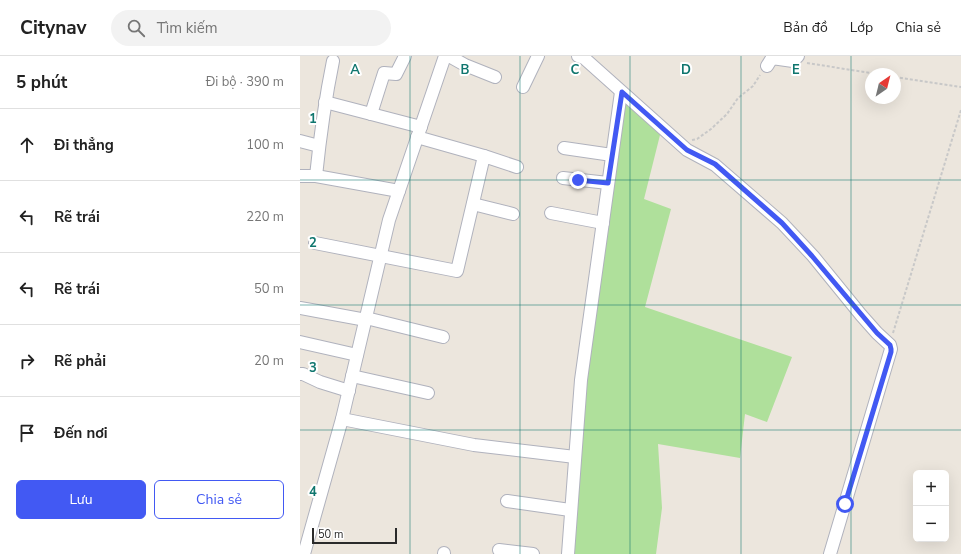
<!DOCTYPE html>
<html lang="vi">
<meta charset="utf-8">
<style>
body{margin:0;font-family:"Nunito Sans",sans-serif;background:#f2f2f2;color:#222}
.controls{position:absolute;right:12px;bottom:12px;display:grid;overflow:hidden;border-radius:6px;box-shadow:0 4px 16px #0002}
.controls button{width:36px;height:36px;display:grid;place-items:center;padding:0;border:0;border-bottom:1px solid #e0e0e0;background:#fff;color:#222;font:20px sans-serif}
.compass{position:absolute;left:565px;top:12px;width:36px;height:36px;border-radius:50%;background:#fff;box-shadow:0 4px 16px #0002;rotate:35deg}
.scale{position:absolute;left:12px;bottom:10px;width:85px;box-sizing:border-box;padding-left:4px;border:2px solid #2a2a2a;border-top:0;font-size:11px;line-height:14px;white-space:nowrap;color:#2a2a2a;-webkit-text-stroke:3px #fff;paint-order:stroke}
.stop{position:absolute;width:12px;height:12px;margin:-9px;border:3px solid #4259f3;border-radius:50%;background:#fff}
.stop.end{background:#4259f3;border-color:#fff;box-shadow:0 1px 4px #0008}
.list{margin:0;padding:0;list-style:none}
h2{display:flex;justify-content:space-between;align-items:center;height:52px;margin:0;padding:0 16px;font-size:17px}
h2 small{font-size:13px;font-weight:400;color:#767676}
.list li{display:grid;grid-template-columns:26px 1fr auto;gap:12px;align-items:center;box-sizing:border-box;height:72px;padding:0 16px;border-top:1px solid #e0e0e0}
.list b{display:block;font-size:15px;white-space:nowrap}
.list em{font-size:13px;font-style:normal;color:#767676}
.actions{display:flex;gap:8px;padding:12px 16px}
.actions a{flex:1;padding:9px 0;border:1px solid #4259f3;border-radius:6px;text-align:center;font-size:14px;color:#4259f3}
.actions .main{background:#4259f3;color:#fff}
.icon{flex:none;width:22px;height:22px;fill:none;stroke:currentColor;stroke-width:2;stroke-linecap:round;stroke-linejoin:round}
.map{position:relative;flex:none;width:661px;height:498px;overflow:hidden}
header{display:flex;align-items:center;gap:24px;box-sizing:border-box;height:56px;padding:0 20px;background:#fff;border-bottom:1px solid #e0e0e0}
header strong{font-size:19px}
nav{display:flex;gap:22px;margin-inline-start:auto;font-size:14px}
.search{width:280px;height:36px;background:#f2f2f2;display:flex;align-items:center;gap:10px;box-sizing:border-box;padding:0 14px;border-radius:22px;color:#767676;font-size:15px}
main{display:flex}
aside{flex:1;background:#fff}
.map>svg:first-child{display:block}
.green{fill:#afe09b}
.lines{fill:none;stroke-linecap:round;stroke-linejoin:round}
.minor-casing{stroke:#b0b2bd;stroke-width:14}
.path{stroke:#c8c8c8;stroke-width:2;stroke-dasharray:3 2;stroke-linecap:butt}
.minor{stroke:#fff;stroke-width:12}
.route{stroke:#4259f3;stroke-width:5}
.grid{fill:none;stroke:#0f766e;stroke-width:1;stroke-opacity:0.55}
.grid-label{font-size:13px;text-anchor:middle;font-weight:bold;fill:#0f766e;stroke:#fff;stroke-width:4;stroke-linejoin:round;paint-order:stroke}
</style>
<header>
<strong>Citynav</strong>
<div class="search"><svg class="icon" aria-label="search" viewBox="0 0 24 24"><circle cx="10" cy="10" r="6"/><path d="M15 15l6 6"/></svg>Tìm kiếm</div>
<nav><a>Bản đồ</a><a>Lớp</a><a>Chia sẻ</a></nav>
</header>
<main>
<aside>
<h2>5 phút<small>Đi bộ · 390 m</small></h2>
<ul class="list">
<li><svg class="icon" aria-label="ahead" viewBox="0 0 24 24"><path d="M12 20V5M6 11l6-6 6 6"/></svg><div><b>Đi thẳng</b></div><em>100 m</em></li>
<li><svg class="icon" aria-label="left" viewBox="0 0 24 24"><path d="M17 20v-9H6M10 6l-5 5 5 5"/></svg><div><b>Rẽ trái</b></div><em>220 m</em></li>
<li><svg class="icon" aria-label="left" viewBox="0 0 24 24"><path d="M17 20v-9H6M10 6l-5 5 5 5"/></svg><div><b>Rẽ trái</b></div><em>50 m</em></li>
<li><svg class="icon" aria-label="right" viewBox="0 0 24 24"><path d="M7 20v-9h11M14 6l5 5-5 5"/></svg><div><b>Rẽ phải</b></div><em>20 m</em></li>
<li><svg class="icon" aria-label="arrive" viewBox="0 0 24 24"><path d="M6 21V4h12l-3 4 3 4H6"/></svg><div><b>Đến nơi</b></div></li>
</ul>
<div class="actions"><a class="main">Lưu</a><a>Chia sẻ</a></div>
</aside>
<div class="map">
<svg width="661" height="498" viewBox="0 0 661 498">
<rect width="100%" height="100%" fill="#ece6dd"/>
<polygon class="green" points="321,36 362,71 344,143 371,153 345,251 492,301 467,366 445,358 440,402 358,388 362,452 356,498 268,498 281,324"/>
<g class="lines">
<g class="minor-casing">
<g id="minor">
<polyline points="149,0 165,9 195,21"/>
<polyline points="278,0 284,2 387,94 415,109 482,167 513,200 561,259 577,277 590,289 591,293 530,498"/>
<polyline points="467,10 472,2 493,5 498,0"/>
<polyline points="223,31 238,0"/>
<polyline points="25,46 121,71"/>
<polyline points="71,58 84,17 96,18 105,0"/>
<polyline points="117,81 184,100"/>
<polyline points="0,85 19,90"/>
<polyline points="264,92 312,99"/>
<polyline points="0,120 16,120 99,135"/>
<path d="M 16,120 C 20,81 25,44 33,5"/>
<polyline points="263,122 308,127"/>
<polyline points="173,148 213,158"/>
<polyline points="251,157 303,167"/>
<polyline points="15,187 157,215 184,100 217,111"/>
<polyline points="0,252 17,255 66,264"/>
<polyline points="66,262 143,281"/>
<polyline points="0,286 57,299"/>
<polyline points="0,318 3,318 20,326 49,335"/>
<polyline points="52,320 128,337"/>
<polyline points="42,363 174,389 275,401"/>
<polyline points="207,445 270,454"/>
<polyline points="199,494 233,498"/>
<polyline points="4,498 42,363 89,164 145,0"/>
<polyline points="144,498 144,497"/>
<polyline points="268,498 281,324 321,36"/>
</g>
</g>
<g class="path">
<polyline points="507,7 577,18"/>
<polyline points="595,21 661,31"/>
<polyline points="392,84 397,83 411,73 427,58 438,42 453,30 460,19"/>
<polyline points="593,277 661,54"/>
</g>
<use href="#minor" class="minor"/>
</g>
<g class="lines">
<polyline class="route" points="278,124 308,127 322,36 387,94 415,108 482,167 512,200 577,277 590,289 591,293 591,296 545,448"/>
</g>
<path class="grid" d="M 110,0 L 110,498M 220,0 L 220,498M 330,0 L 330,498M 441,0 L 441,498M 551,0 L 551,498M 0,124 L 661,124M 0,249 L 661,249M 0,374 L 661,374"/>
<g class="grid-label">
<text x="55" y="18">A</text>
<text x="165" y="18">B</text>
<text x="275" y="18">C</text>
<text x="386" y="18">D</text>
<text x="496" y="18">E</text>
<text x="13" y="67">1</text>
<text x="13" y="191">2</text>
<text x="13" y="316">3</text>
<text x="13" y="440">4</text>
</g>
</svg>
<div class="controls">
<button>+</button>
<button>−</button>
</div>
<svg class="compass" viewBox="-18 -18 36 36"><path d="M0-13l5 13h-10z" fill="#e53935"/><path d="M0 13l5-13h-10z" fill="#767676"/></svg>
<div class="scale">50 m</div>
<div class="stop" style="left:545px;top:448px"></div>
<div class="stop end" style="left:278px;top:124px"></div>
</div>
</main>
